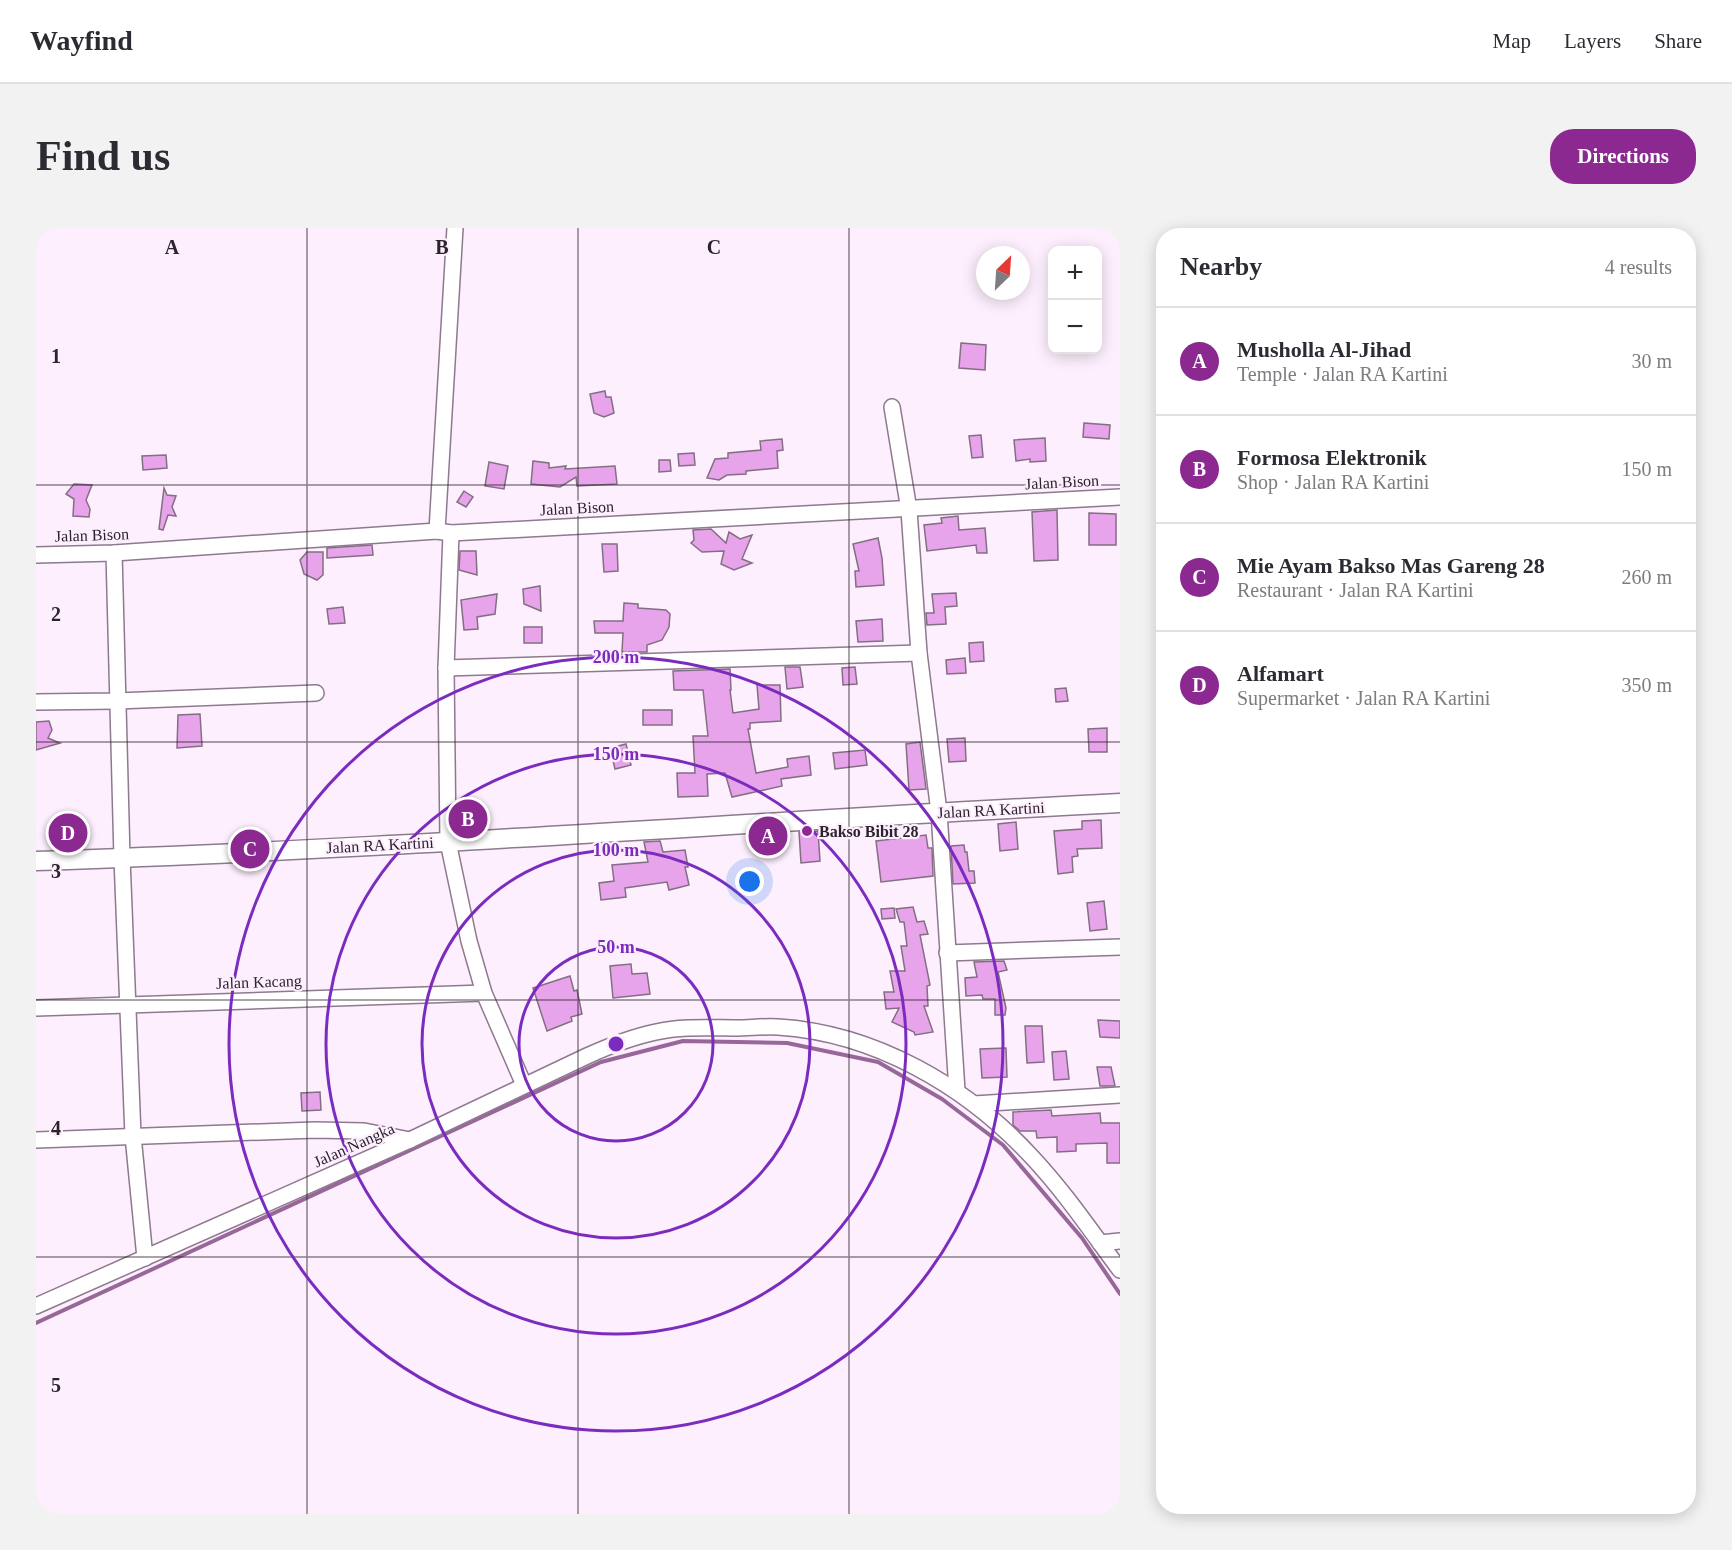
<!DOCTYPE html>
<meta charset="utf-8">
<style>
body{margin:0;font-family:"Times New Roman",serif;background:#f2f2f3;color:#2b2b33}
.controls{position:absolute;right:18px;top:18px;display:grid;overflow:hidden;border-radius:12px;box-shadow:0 3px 15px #0003}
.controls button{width:54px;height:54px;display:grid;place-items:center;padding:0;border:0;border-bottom:2px solid #e1e1e2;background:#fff;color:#2b2b33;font:30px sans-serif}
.compass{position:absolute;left:940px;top:18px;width:54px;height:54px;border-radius:50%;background:#fff;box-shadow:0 3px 15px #0003;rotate:25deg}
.you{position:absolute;left:714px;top:654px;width:21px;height:21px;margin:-15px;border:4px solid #fff;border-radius:50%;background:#1a73e8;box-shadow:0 0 0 9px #1a73e833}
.badge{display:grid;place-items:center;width:39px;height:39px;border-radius:50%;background:#8b2991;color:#fff;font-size:20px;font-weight:700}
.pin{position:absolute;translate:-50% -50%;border:3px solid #fff;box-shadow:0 2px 6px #0006}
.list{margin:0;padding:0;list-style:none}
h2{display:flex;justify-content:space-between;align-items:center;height:78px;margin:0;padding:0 24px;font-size:26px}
h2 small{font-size:20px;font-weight:400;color:#7c7c81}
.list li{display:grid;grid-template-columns:39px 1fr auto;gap:18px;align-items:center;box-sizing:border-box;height:108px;padding:0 24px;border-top:2px solid #e1e1e2}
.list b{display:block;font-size:22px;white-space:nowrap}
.list p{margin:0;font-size:20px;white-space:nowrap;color:#7c7c81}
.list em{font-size:20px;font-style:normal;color:#7c7c81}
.map{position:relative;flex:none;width:1084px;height:1286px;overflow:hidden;border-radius:24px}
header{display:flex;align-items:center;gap:36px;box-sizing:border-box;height:84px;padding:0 30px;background:#fff;border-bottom:2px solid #e1e1e2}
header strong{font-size:28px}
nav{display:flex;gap:33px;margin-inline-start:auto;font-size:21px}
.intro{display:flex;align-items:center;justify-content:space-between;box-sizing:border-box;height:144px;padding:0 36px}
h1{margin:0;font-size:42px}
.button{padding:15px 27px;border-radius:24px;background:#8b2991;color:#fff;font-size:21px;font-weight:700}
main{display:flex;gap:36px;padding:0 36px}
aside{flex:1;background:#fff;border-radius:24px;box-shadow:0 3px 15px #0003}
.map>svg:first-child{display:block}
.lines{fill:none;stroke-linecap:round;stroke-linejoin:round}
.stream{stroke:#98679a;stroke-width:4}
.building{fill:#e8a4eb;stroke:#836e83;stroke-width:1.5}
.minor-casing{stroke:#8e798f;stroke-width:18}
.major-casing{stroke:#8e798f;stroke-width:21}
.minor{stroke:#fff;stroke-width:15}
.major{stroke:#fff;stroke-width:18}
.grid{fill:none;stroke:#2c232c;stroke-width:1.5;stroke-opacity:0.55}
.ring{fill:none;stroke:#7b2cbf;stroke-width:3}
.poi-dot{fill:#8b2991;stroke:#fdeffd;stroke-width:2}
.labels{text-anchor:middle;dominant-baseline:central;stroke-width:4.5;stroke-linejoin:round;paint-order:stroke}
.street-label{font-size:16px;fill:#2c232c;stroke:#fdeffd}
.poi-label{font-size:16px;font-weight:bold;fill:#2c232c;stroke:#fdeffd;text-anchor:start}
.grid-label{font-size:20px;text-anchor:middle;font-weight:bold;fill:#2c232c;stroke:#fdeffd;stroke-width:4.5;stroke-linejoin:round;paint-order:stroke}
.centre{fill:#7b2cbf;stroke:#fdeffd;stroke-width:3}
.ring-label{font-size:18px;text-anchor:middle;font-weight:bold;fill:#7b2cbf;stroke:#fdeffd;stroke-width:4.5;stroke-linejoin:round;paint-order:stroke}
</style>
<header>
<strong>Wayfind</strong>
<nav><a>Map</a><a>Layers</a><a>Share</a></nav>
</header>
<div class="intro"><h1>Find us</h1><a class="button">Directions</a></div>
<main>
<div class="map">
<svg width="1084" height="1286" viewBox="0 0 1084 1286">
<rect width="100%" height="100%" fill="#fdeffd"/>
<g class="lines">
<polyline class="stream" points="0,1095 565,834 647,813 751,815 842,834 906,871 967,917 1046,1010 1084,1066"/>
</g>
<g class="building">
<polygon points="925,115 950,117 949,142 923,140"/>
<polygon points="569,163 570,169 575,169 578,185 568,189 558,185 554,166"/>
<polygon points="1048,195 1074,197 1073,211 1047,209"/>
<polygon points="945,207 947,229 936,230 933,208"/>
<polygon points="1009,210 1010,233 994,234 994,231 980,233 978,212"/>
<polygon points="746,211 747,222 741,223 742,240 710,243 710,246 691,247 683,252 671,250 679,231 692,230 692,225 725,222 724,213"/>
<polygon points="658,225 659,237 643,238 642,226"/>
<polygon points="130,227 131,240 107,242 106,228"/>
<polygon points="623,232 634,232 635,243 623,244"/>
<polygon points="497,233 513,235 513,240 530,238 529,241 579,238 581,256 541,258 540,249 524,259 495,256"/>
<polygon points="453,234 472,238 468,261 449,258"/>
<polygon points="38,256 56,257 50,272 54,281 53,289 37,288 38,271 30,266"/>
<polygon points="128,260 131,267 140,268 136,279 140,288 132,287 127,302 123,301"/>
<polygon points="428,263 437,269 430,279 421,274"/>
<polygon points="1021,282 1022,332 998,333 996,284"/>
<polygon points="1053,285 1080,286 1080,317 1053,317"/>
<polygon points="922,288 923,302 949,300 951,325 941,325 940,317 891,323 888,297 906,295 905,290"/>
<polygon points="675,301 690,315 693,304 704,311 716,307 706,331 716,335 698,342 685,336 688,323 666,324 655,315 658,312 657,302"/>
<polygon points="842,310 846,330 848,357 820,359 819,343 823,343 817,316"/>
<polygon points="566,316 581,316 582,343 568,344"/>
<polygon points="336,317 337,327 291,330 291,320"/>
<polygon points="424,323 440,323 441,347 423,342"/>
<polygon points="271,324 287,324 287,347 281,352 268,346 264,332"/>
<polygon points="504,358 505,383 488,376 487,361"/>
<polygon points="920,365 921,378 909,379 910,396 891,397 890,385 898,385 896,366"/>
<polygon points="461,366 459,386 441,389 442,401 428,402 425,372"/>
<polygon points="588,375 602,376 602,380 630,382 634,386 633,399 626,412 611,417 611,424 586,424 587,405 559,405 558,393 587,393"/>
<polygon points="307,379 309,395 293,396 291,381"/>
<polygon points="846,391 847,413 822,414 820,393"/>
<rect x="488" y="399" width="18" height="16"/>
<polygon points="947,414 948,433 934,434 933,415"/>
<polygon points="929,430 930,445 911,446 910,432"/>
<polygon points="749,439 764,439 767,459 751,461"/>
<polygon points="819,439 821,456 807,457 806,440"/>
<polygon points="694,441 695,462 694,462 697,485 723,481 721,457 744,457 745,493 714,495 714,501 712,501 720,545 752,539 751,531 773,528 775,547 745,551 746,558 696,569 689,545 671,546 672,568 642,569 641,545 659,545 657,508 672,508 667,462 638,462 637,443"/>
<polygon points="1030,460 1032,473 1020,474 1019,461"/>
<rect x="607" y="482" width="29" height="15"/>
<polygon points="164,486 166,518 141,520 142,487"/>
<polygon points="13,493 16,502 12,510 24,515 0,522 0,494"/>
<polygon points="1071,500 1071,524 1053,524 1052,501"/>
<polygon points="929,510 930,533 913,534 911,511"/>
<polygon points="884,514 890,561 873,562 870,516"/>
<polygon points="590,516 595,537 579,541 574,520"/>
<polygon points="829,522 831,537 799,541 797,525"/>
<polygon points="1065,592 1066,620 1041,621 1042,628 1036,629 1037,644 1022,646 1018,603 1046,601 1046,593"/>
<polygon points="980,594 982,621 964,623 962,596"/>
<polygon points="782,603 784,633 765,635 763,604"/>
<polygon points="890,607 892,620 896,620 897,648 845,654 840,613"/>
<polygon points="624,613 627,624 649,622 652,639 649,639 653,657 633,662 631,654 589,660 590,669 565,672 563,655 578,653 576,637 612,634 608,614"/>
<polygon points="928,617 929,624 931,624 933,643 938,643 939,655 917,656 915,618"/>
<polygon points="1068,673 1071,701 1054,703 1051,675"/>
<polygon points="877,679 881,694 888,693 892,706 884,707 894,757 891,758 892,778 888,778 897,804 879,807 878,804 856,794 863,780 850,781 848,764 858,764 854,743 869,743 865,718 871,718 868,694 864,694 860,681"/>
<polygon points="858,680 859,690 846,691 845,681"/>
<polygon points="968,733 971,742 962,744 970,780 969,787 959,787 959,771 947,771 946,767 930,768 929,750 941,749 938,734"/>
<polygon points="595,736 596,746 611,745 614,766 577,770 574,738"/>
<polygon points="534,748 538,763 541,762 546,786 535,789 536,793 511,803 497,760"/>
<polygon points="1062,792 1084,793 1084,810 1064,809"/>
<polygon points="989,798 1006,798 1008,834 991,835"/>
<polygon points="970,820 971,849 946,850 944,821"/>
<polygon points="1030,823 1033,851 1018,852 1016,824"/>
<polygon points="1061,839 1075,839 1079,858 1064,858"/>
<polygon points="284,864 285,882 266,883 265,865"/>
<polygon points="1015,882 1016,888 1064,885 1065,895 1084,895 1084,935 1071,935 1071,915 1040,916 1040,923 1021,924 1021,909 1001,910 1000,903 984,903 977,897 977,884"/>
</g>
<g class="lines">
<g class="minor-casing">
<g id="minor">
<polyline points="856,179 873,282 883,425 903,584 921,863"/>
<polyline points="401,303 419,0"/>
<polyline points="415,305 410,440 412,614 433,713 448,765 488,857"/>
<polyline points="78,325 86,630 97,908 109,1030"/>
<polyline points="0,327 78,325 401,303 415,305 1084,269"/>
<polyline points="410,440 883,425"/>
<polyline points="0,474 81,473 280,465"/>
<polyline points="911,725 1084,719"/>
<polyline points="0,780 448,765"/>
<polyline points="938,876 1084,867"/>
<polyline points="0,912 279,902 328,903 374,912"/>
<polyline points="1064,1015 1084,1013"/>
<path d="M 0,1078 L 374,912 L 551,828 C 573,818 596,809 620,804 C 646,798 674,800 701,800 C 714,800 728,798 742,799 C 839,805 930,858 995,928 C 1028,963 1055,1003 1084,1042"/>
</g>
</g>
<g class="major-casing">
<path id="major" d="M 0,633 C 362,621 723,593 1084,575"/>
</g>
<use href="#minor" class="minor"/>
<use href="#major" class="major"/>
</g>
<path class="grid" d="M 271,0 L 271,1286M 542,0 L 542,1286M 813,0 L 813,1286M 0,257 L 1084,257M 0,514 L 1084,514M 0,772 L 1084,772M 0,1029 L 1084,1029"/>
<g class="ring">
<circle cx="580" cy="816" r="97"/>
<circle cx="580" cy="816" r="194"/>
<circle cx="580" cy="816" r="290"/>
<circle cx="580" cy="816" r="387"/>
</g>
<circle class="poi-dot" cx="771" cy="603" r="6"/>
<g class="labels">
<g class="street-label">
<text transform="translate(1026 254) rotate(-3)">Jalan Bison</text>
<text transform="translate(541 280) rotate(-3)">Jalan Bison</text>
<text transform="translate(56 307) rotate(-2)">Jalan Bison</text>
<text transform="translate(955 582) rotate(-3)">Jalan RA Kartini</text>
<text transform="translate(344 617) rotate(-3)">Jalan RA Kartini</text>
<text transform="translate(223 754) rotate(-2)">Jalan Kacang</text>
<text transform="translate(318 917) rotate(-24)">Jalan Nangka</text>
</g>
<g class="poi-label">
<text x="783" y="603">Bakso Bibit 28</text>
</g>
</g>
<g class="grid-label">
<text x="136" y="26">A</text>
<text x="406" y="26">B</text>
<text x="678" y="26">C</text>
<text x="20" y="135">1</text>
<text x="20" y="393">2</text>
<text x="20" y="650">3</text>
<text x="20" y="907">4</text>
<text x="20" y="1164">5</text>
</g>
<circle cx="580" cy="816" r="9" class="centre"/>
<g class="ring-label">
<text x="580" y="435">200 m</text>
<text x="580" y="532">150 m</text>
<text x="580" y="628">100 m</text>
<text x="580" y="725">50 m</text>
</g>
</svg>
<div class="controls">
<button>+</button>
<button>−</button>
</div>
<svg class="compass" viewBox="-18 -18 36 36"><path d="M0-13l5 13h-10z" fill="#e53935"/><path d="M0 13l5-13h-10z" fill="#7c7c81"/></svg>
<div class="you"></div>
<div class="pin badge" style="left:732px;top:608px">A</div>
<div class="pin badge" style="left:432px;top:591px">B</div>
<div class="pin badge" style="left:214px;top:621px">C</div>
<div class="pin badge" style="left:32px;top:605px">D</div>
</div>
<aside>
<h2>Nearby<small>4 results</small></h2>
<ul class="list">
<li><span class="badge">A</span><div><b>Musholla Al-Jihad</b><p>Temple · Jalan RA Kartini</p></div><em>30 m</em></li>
<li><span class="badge">B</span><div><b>Formosa Elektronik</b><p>Shop · Jalan RA Kartini</p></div><em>150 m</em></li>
<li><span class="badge">C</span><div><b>Mie Ayam Bakso Mas Gareng 28</b><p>Restaurant · Jalan RA Kartini</p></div><em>260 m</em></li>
<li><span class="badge">D</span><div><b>Alfamart</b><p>Supermarket · Jalan RA Kartini</p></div><em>350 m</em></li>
</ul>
</aside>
</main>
